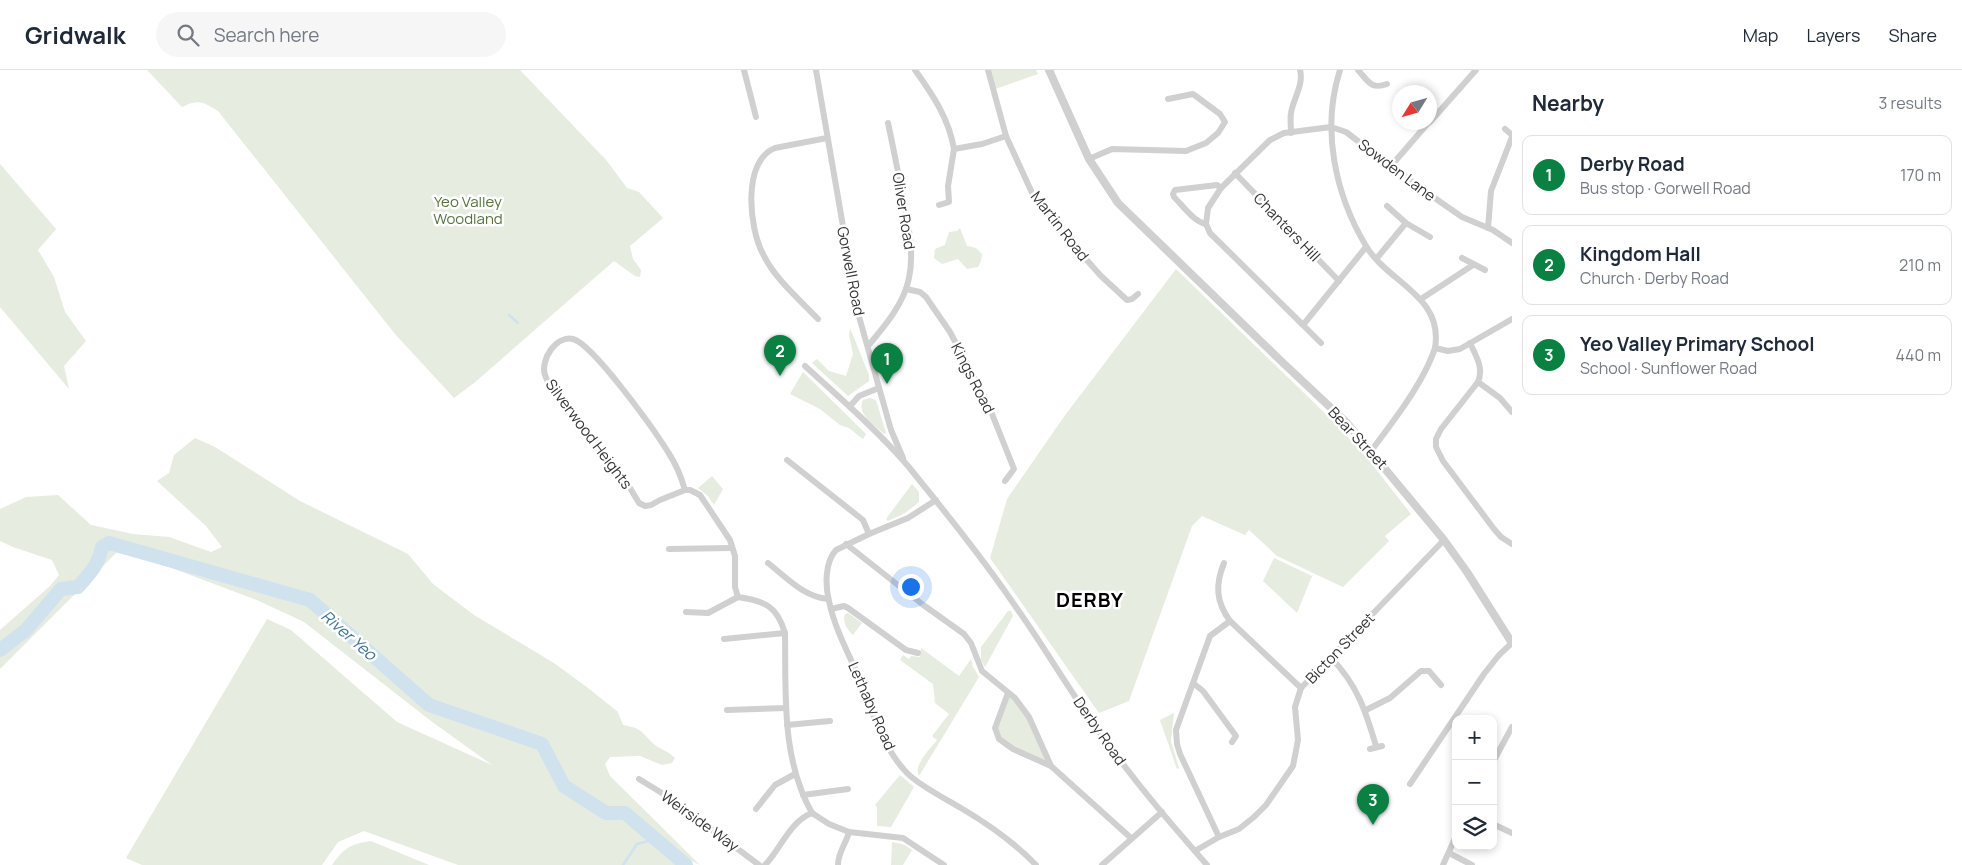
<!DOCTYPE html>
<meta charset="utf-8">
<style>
body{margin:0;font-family:Manrope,sans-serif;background:#f6f6f7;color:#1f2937}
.controls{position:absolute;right:15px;bottom:15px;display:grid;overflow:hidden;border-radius:10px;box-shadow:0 2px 8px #0003}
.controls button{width:45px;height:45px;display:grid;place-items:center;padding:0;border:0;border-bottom:1px solid #e0e1e3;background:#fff;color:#1f2937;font:25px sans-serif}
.compass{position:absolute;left:1392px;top:15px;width:45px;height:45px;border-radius:50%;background:#fff;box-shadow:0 2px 8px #0003;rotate:233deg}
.you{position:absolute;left:910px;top:516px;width:18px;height:18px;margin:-12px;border:4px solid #fff;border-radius:50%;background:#1a73e8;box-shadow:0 0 0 8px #1a73e833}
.badge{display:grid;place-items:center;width:32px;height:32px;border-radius:50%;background:#0b8043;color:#fff;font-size:16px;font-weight:700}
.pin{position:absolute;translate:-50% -41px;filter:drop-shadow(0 1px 2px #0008)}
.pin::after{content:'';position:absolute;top:26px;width:18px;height:15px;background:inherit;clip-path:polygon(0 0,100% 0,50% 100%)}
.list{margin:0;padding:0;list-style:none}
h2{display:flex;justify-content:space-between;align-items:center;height:65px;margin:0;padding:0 20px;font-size:21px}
h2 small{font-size:16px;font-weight:400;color:#747a83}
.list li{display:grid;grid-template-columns:32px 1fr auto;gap:15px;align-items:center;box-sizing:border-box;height:80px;margin:0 10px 10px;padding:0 10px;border:1px solid #e0e1e3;border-radius:10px}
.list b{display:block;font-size:19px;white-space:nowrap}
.list p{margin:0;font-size:16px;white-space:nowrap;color:#747a83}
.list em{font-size:16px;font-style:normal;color:#747a83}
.icon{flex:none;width:28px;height:28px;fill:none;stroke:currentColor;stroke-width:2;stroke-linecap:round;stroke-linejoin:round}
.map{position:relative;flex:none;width:1512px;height:795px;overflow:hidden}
header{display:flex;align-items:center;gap:30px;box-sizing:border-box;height:70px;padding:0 25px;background:#fff;border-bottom:1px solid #e0e1e3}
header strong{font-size:24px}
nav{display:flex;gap:28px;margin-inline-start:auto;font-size:18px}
.search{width:350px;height:45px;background:#f6f6f7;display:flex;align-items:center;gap:12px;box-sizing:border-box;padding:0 18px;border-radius:28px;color:#747a83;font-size:19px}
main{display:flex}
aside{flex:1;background:#fff}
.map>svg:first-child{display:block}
.green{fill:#e6ecdf}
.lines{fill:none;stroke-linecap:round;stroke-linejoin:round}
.stream{stroke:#cfe2ee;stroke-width:2.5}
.river{stroke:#cfe2ee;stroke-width:14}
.minor{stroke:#d0d0d0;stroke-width:6}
.tertiary{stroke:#d0d0d0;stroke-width:8}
.labels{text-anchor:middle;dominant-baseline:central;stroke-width:5;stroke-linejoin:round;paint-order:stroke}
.street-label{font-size:15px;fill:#333;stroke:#fff}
.park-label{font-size:15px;fill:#56703f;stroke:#fff}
.water-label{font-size:16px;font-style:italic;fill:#3f7597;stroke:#fff}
.district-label{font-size:20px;font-weight:bold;letter-spacing:1px;fill:#000;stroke:#fff}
</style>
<header>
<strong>Gridwalk</strong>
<div class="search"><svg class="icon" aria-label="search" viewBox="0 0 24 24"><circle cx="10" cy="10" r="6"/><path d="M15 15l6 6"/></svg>Search here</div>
<nav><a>Map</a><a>Layers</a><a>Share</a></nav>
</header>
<main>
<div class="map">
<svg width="1512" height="795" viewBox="0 0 1512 795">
<rect width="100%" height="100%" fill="#fff"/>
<g class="green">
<path d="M 147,0 L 520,0 L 607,91 L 627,118 L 639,122 L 663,148 L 630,176 L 633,189 L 641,200 L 640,207 L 635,206 L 614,191 L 474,313 L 454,328 L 395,264 L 218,41 C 203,32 199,29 182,37 Z"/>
<polygon points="991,0 1036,0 1038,4 995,19"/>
<polygon points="0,94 56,159 38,180 54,207 65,242 86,271 64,296 69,319 0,237"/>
<polygon points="960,158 967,176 976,178 982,184 981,191 978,197 967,199 958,189 942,194 934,188 935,179 945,175 949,162 957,161"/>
<polygon points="1176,199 1333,351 1364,384 1411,444 1385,466 1389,471 1343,517 1277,486 1249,460 1245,465 1202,446 1192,456 1129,631 1099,643 990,488 1007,429 1063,348"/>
<polygon points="850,258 869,305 869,311 848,326 812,293 817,289 829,301 846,306 853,284 849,265"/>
<polygon points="803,302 866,364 863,369 849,358 840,355 820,339 790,324"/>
<path d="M 870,328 L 876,330 L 886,363 L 884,364 C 875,355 856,344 863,330 Z"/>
<path d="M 195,368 L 215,377 L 300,431 L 408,484 L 433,514 L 474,545 L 554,593 L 588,618 L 618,642 L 623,655 C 647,659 642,666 658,677 C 664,681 668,681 675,688 L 672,693 L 662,695 L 640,686 L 610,687 L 605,694 L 610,706 L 700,795 L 682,786 L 683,795 L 458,795 L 364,761 L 338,772 L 322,795 L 142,795 L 126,788 L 267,549 L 291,560 L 397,652 L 492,695 L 431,651 L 304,552 L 259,531 L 153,491 L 118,481 L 0,599 L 0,560 L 50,516 L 59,505 L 52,490 L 13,477 L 0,471 L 0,439 L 26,427 L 58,425 L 91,455 L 133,464 L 169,467 L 211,482 L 222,477 L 206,456 L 157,411 L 169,403 L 174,385 Z"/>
<polygon points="712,406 723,419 714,435 708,426 698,418"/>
<polygon points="912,414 919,422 919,432 905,443 888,451 886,449"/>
<polygon points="1274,488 1312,506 1297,543 1263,511"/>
<polygon points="1008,541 1011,541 1013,546 985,597 981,590 981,577"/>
<path d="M 848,543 L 862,553 L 853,565 C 847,560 842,551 845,544 Z"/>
<path d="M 921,578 L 959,606 L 971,589 L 973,597 L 979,607 L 919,706 C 913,695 930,679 937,670 L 932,666 L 949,644 L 935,633 L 933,614 L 900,590 L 903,585 L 909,589 L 911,586 L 920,587 Z"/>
<polygon points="1008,623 1028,647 1050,696 1000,669 995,658"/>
<polygon points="1174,643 1171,671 1179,698 1177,699 1160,650"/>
<polygon points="900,705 914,717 891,757 877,756 877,737 875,735"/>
<path d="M 371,771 L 429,795 L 332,795 C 344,778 350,774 371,771 Z"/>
<polygon points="892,772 905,775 912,780 903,795 891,795"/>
</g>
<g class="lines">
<g class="stream">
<polyline points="509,245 518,253"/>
<polyline points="623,795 637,774 656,769"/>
</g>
<path class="river" d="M 0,580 L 26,560 L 61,519 L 78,517 C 90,503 98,496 102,477 L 109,473 L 310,530 L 429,635 L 542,674 L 564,716 L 606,743 L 625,743 L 686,795"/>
<g class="minor">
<polyline points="744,0 756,47"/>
<polyline points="816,0 858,243 891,360 903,388"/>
<path d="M 915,0 C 933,25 949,49 954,79 L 982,74 L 1006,66"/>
<polyline points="988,0 1006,66 1033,125 1059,159 1101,206 1127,230 1132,229 1138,224"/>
<path d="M 1340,0 C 1321,59 1335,124 1366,176 C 1388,213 1444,226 1435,278"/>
<path d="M 1358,0 C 1368,11 1371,20 1387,14"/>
<polyline points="1430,52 1476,0"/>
<polyline points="1505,59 1512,65"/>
<path d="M 1291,63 C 1291,57 1290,49 1291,43 C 1293,29 1304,15 1300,0"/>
<polyline points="1089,89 1112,79 1186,81 1206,73 1218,63 1225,52 1220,44 1193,24 1168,29"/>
<polyline points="1391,96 1429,52"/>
<polyline points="1235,103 1339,211"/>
<polyline points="939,135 949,132 948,116 954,79"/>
<polyline points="1387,136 1406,153 1430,167"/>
<polyline points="1206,154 1208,138 1221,118"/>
<polyline points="1488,158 1491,121 1512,67"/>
<path d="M 1366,177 L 1303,255 L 1210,163 L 1206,154 C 1194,152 1183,136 1174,127 L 1173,124 L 1175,120 L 1217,115 L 1221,118 L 1270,70 L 1284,63 L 1331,57 L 1346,62 L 1416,115 L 1462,147 L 1493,160 L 1512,173"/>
<polyline points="1377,188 1406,153"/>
<polyline points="1462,188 1485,200"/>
<polyline points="906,219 920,222 926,227 950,262 988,334 1014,399 1005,411"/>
<polyline points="1421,229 1473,195"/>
<path d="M 818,249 C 799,229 775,209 763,184 C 749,158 742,91 775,78 L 827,68"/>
<polyline points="1303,255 1321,273"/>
<path d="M 1470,273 C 1476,286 1484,298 1478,312 L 1500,328 L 1512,342"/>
<path d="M 868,276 C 884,257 904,234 909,208 C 915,180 907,149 902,121 C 897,98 893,76 888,53"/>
<path d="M 805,296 C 840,328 877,360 908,396 C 946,443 984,490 1018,540 C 1049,584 1076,632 1109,675 C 1139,717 1173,756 1207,795"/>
<polyline points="1478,312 1441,359 1436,369 1436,377 1443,391 1494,459 1501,467 1512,474"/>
<polyline points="850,336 859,326 879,318"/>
<path d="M 1371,381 C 1393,352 1424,312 1435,278 L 1448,281 L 1460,279 L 1512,249"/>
<polyline points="787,390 863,450 869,464"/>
<path d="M 685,420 C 681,406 676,394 668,382 C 655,361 593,274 573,269 C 556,265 540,290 545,305 C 548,316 557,324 565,332 L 630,418 L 639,433 L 645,436 L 651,435 L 660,430 L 685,420 L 690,420 L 700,425 L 730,470 L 735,486 L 735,517 L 738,527 C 765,531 777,536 785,563 C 786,624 781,688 812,743"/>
<path d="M 936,430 L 908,448 L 869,464 L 836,480 C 825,492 825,515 829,531 C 834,556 847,581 858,605 C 871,638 882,677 907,703 C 920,716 944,728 961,738 C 988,754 1014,772 1036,795"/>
<polyline points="846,474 922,534 964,564 971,573 982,601 1015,628 1029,647 1051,696 1131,768"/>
<polyline points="669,479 732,478"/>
<path d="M 768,493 C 787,508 804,527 828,529"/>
<path d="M 1224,493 C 1215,515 1216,532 1230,551"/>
<polyline points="831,539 844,536 848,538 906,580 918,583"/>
<polyline points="686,542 708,543 738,527"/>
<polyline points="724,569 785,563"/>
<path d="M 1331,588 C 1357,614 1366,642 1376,676"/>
<polyline points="1193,613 1203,621 1236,666 1232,672"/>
<polyline points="1008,623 995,658 999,669 1013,679 1051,696"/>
<polyline points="727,640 786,638"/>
<polyline points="1366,640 1390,628 1421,601 1429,601 1441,615"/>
<polyline points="787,655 830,651"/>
<polyline points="1370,679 1382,676"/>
<polyline points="1493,692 1512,657"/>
<polyline points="639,709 670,728 759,795"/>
<polyline points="1410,714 1484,604 1499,585 1512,573"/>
<polyline points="803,725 848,719"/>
<polyline points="756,739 775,715 795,704"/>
<polyline points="812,743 829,754 849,762 903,768 944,795"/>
<polyline points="1493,754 1512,763"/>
<polyline points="1219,767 1180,684 1177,674 1176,660 1210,566 1230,551 1301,618"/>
<polyline points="1195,781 1219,767 1239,759 1254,747 1266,735 1293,696 1298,670 1295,637 1301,618 1444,470"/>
<polyline points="1449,783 1472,795"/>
<path d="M 765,795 C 781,779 789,752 812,743"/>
<path d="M 838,795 C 838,782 846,774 849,762"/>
<polyline points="1102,795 1162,742"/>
<polyline points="1443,795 1456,766"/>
</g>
<polyline class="tertiary" points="1049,0 1089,89 1118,133 1280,290 1347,353 1444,470 1467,502 1512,573"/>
</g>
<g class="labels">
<g class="street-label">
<text transform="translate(1397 100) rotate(37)">Sowden Lane</text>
<text transform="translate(904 141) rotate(81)">Oliver Road</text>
<text transform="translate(1060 156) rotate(52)">Martin Road</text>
<text transform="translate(1287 157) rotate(46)">Chanters Hill</text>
<text transform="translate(851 201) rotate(79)">Gorwell Road</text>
<text transform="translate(973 308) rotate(63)">Kings Road</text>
<text transform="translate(589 364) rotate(53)">Silverwood Heights</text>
<text transform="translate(1358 368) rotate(47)">Bear Street</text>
<text transform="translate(1340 578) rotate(-46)">Bicton Street</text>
<text transform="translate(872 636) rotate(66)">Lethaby Road</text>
<text transform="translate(1100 661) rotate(55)">Derby Road</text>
<text transform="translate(700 751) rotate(36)">Weirside Way</text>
</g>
<g class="park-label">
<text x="468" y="131">Yeo Valley<tspan x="468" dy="17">Woodland</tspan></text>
</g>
<g class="water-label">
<text transform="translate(349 565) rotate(41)">River Yeo</text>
</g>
<g class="district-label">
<text x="1090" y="529">DERBY</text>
</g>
</g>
</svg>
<div class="controls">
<button>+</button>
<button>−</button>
<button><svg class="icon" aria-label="layers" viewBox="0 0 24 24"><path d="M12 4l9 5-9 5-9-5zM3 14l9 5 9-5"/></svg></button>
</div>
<svg class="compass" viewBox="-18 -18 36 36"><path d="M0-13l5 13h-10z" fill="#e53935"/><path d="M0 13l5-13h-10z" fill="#747a83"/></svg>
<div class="you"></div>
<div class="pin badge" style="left:887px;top:314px">1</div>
<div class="pin badge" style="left:780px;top:306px">2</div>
<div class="pin badge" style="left:1373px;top:755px">3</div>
</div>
<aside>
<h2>Nearby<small>3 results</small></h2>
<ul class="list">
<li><span class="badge">1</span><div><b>Derby Road</b><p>Bus stop · Gorwell Road</p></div><em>170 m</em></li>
<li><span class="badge">2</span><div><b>Kingdom Hall</b><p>Church · Derby Road</p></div><em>210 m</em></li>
<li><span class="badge">3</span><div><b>Yeo Valley Primary School</b><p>School · Sunflower Road</p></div><em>440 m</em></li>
</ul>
</aside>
</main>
